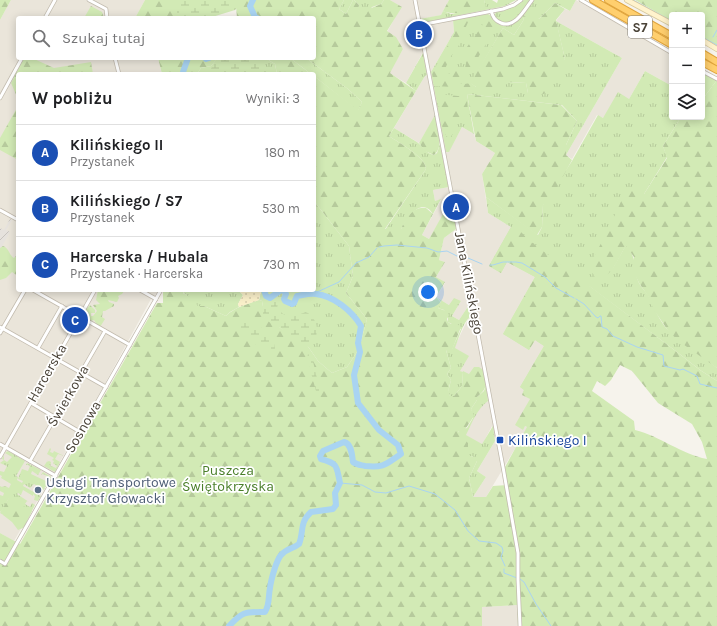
<!DOCTYPE html>
<html lang="pl">
<meta charset="utf-8">
<style>
body{margin:0;font-family:Karla,sans-serif;background:#f2f2f2;color:#202124}
.controls{position:absolute;right:12px;top:12px;display:grid;overflow:hidden;border-radius:4px;box-shadow:0 2px 10px #0003}
.controls button{width:36px;height:36px;display:grid;place-items:center;padding:0;border:0;border-bottom:1px solid #e0e0e0;background:#fff;color:#202124;font:20px sans-serif}
.you{position:absolute;left:428px;top:292px;width:14px;height:14px;margin:-10px;border:3px solid #fff;border-radius:50%;background:#1a73e8;box-shadow:0 0 0 6px #1a73e833}
.badge{display:grid;place-items:center;width:26px;height:26px;border-radius:50%;background:#fc3f1d;color:#fff;font-size:13px;font-weight:700}
.pin{position:absolute;translate:-50% -50%;border:2px solid #fff;box-shadow:0 1px 4px #0006}
.list{margin:0;padding:0;list-style:none}
h2{display:flex;justify-content:space-between;align-items:center;height:52px;margin:0;padding:0 16px;font-size:17px}
h2 small{font-size:13px;font-weight:400;color:#757577}
.list li{display:grid;grid-template-columns:26px 1fr auto;gap:12px;align-items:center;box-sizing:border-box;height:56px;padding:0 16px;border-top:1px solid #e0e0e0}
.list b{display:block;font-size:15px;white-space:nowrap}
.list p{margin:0;font-size:13px;white-space:nowrap;color:#757577}
.list em{font-size:13px;font-style:normal;color:#757577}
.icon{flex:none;width:22px;height:22px;fill:none;stroke:currentColor;stroke-width:2;stroke-linecap:round;stroke-linejoin:round}
.map{position:relative;flex:none;width:717px;height:626px;overflow:hidden}
.search{position:absolute;background:#fff;box-shadow:0 2px 10px #0003;left:16px;top:16px;width:300px;height:44px;display:flex;align-items:center;gap:10px;box-sizing:border-box;padding:0 14px;border-radius:4px;color:#757577;font-size:15px}
.panel{position:absolute;background:#fff;box-shadow:0 2px 10px #0003;left:16px;top:72px;width:300px;height:220px;border-radius:4px}
.map>svg:first-child{display:block}
.residential{fill:#eae5da}
.industrial{fill:url(#industrial-furrows)}
.grass{fill:url(#grass-tufts)}
.forest{fill:url(#forest-firs);fill-rule:evenodd}
.wetland{fill:url(#wetland-marsh)}
.sand{fill:url(#sand-dots)}
.lines{fill:none;stroke-linecap:round;stroke-linejoin:round}
.stream{stroke:#a9d4f2;stroke-width:1}
.river{stroke:#a9d4f2;stroke-width:6}
.street-casing{stroke:#c2bbae;stroke-width:4.5}
.secondary-casing{stroke:#d6c79b;stroke-width:6}
.highway-casing{stroke:#e0a43c;stroke-width:8}
.street{stroke:#fff;stroke-width:3}
.secondary{stroke:#fff3cd;stroke-width:4.5}
.highway{stroke:#ffcf6e;stroke-width:6}
.transit-dot{fill:#1a4fb4;stroke:#fff;stroke-width:1.5}
.service-dot{fill:#5c6f8a;stroke:#fff;stroke-width:1.5}
.labels{text-anchor:middle;dominant-baseline:central;stroke-width:3.5;stroke-linejoin:round;paint-order:stroke}
.shield{fill:#fff;stroke:#817c74;stroke-width:1}
.shield-label{font-size:13px;font-weight:bold;fill:#4b4439}
.street-label{font-size:14px;fill:#4b4439;stroke:#fff}
.transit-label{font-size:14px;fill:#164399;stroke:#fff;text-anchor:start}
.park-label{font-size:14px;fill:#4a7f2a;stroke:#fff}
.service-label{font-size:14px;fill:#4e5e75;stroke:#fff;text-anchor:start}
</style>
<div class="map">
<svg width="717" height="626" viewBox="0 0 717 626">
<defs>
<pattern id="industrial-furrows" width="10" height="10" patternUnits="userSpaceOnUse"><rect width="10" height="10" fill="#e6e2dd"/><path d="M-1 1l2-2M0 10L10 0M9 11l2-2" fill="none" stroke="#c7c3be"/></pattern>
<pattern id="grass-tufts" width="24" height="20" patternUnits="userSpaceOnUse"><rect width="24" height="20" fill="#d2eab5"/><path d="M3 7l-1-3M5 7V3M7 7l1-3M15 17l-1-3M17 17v-4M19 17l1-3" fill="none" stroke="#b6ca9c"/></pattern>
<pattern id="forest-firs" width="22" height="20" patternUnits="userSpaceOnUse"><rect width="22" height="20" fill="#d2eab5"/><path d="M5 1l3.5 6h-7zM16 11l3.5 6h-7z" fill="#b6ca9c"/></pattern>
<pattern id="wetland-marsh" width="20" height="14" patternUnits="userSpaceOnUse"><rect width="20" height="14" fill="#d2eab5"/><path d="M1 5h8M5 5V1M11 12h8M15 12V8" fill="none" stroke="#b6ca9c"/></pattern>
<pattern id="sand-dots" width="8" height="8" patternUnits="userSpaceOnUse"><rect width="8" height="8" fill="#f9efc9"/><path d="M2 2h.1M6 6h.1" fill="none" stroke="#d7cead" stroke-width="1.8" stroke-linecap="round"/></pattern>
</defs>
<rect width="100%" height="100%" fill="#f6f3ec"/>
<g class="residential">
<polygon points="11,0 145,0 135,18 18,18 18,58 158,58 162,74 18,74 18,290 160,290 151,299 102,389 14,541 0,533 0,20"/>
<polygon points="390,0 449,0 441,15 420,20 423,26 453,20 454,32 431,72 449,151 462,127 474,134 476,141 495,153 482,174 488,213 511,227 507,262 535,277 503,334 529,350 535,340 544,346 520,387 524,390 530,399 525,426 528,427 486,497 473,497 486,477 477,471 495,441 492,426 482,445 465,435 478,410 483,404 488,401 484,371 477,381 460,371 454,348 466,323 470,316 469,305 459,320 452,316 461,301 449,305 436,297 445,283 436,277 445,262 439,260 444,238 456,229 451,202 429,239 422,235 441,200 435,201 433,190 449,187 435,116 419,143 394,128 425,76 427,75 422,54 406,83 389,73 403,49 387,32 401,7"/>
<polygon points="576,0 672,54 672,86 645,71 629,99 603,118 597,115 572,159 566,155 622,58 556,21 565,9 570,11"/>
<polygon points="517,605 518,626 482,626 482,607"/>
</g>
<polygon class="industrial" points="10,219 12,220 6,230 10,232 0,250 0,228 4,230"/>
<g class="grass">
<polygon points="344,0 353,0 346,14 339,9"/>
<polygon points="354,0 384,0 381,4 372,7 366,16 357,10 359,5"/>
<polygon points="484,0 492,0 497,3 498,0 516,0 505,6 426,22 420,19 441,15 443,11 451,14 482,8 485,4"/>
<path d="M 524,0 L 531,0 C 521,12 510,34 494,16 L 496,12 L 513,7 Z"/>
<path d="M 533,0 L 576,0 L 570,11 L 555,3 L 539,19 L 526,10 L 523,21 L 514,35 L 503,28 L 471,83 L 476,87 L 508,82 L 526,83 L 528,93 L 565,59 L 556,21 L 622,58 L 566,155 L 566,145 L 577,121 L 562,105 L 467,94 L 474,134 L 462,127 L 449,152 L 446,152 L 431,72 L 454,32 L 453,20 L 488,14 C 492,16 493,20 497,23 C 513,34 525,10 533,0 Z"/>
<polygon points="423,53 427,75 425,76 416,91 406,83"/>
<polygon points="218,58 267,58 270,61 275,64 277,74 197,74 201,68 211,66"/>
<polygon points="290,58 306,58 348,89 362,102 358,111 314,76 314,74 311,74"/>
<path d="M 645,71 L 672,86 L 672,117 L 681,117 L 663,146 L 667,157 L 644,194 L 613,268 L 626,245 C 639,261 632,268 639,283 C 641,287 645,291 648,295 C 655,308 659,322 670,332 C 684,346 702,355 717,368 L 717,381 L 700,370 L 677,352 L 589,286 L 522,395 L 524,390 L 520,387 L 544,346 L 535,340 L 529,350 L 503,334 L 535,277 L 507,262 L 501,273 L 489,266 L 511,227 L 488,213 L 486,197 L 538,235 L 542,227 L 543,205 L 572,161 L 598,115 L 603,118 L 618,92 L 629,99 Z"/>
<polygon points="702,71 717,80 702,100"/>
<path d="M 394,128 C 402,133 409,137 417,142 C 423,146 425,153 434,155 L 437,153 L 440,144 L 449,187 L 433,190 L 435,201 L 441,199 L 433,214 C 421,195 407,219 401,229 L 385,230 L 426,169 C 426,157 399,143 389,136 Z"/>
<polygon points="314,201 349,246 353,276 346,293 367,319 359,349 347,367 332,373 318,361 307,345 265,318 262,301 259,300 261,292 259,290 314,290"/>
<polygon points="185,290 235,290 239,291 243,295 238,304 239,307 230,312 226,316 204,306 197,306 183,292"/>
<path d="M 436,297 L 449,305 L 454,298 L 461,301 L 452,316 L 459,320 L 469,305 L 471,303 L 473,315 C 463,320 459,338 455,348 L 469,356 L 460,371 L 463,372 L 462,386 L 454,396 L 450,396 L 448,392 L 451,380 L 447,374 L 451,368 L 446,350 L 452,349 L 461,329 L 448,322 L 448,318 L 444,310 L 438,308 L 441,302 Z"/>
<path d="M 486,385 L 488,401 C 477,409 472,423 466,435 L 482,444 L 493,426 L 495,441 L 477,471 L 486,477 L 473,497 L 469,478 L 477,461 L 472,456 L 468,456 L 458,432 L 459,431 L 467,428 L 473,418 L 471,409 L 477,400 L 477,397 L 484,391 Z"/>
<polygon points="50,448 51,449 50,452 53,453 54,451 64,456 58,454 55,459 60,462 55,472 44,466 48,460 47,462 49,461 51,462 50,468 51,466 56,468 57,466 53,463 54,461 52,460 54,458 47,454"/>
<polygon points="8,451 25,461 16,476 18,477 17,480 22,483 23,481 18,479 22,469 28,471 30,466 28,465 26,465 27,463 41,470 38,475 32,471 31,474 46,481 47,476 43,474 41,475 43,472 51,477 46,487 44,487 45,488 44,490 34,484 30,488 24,484 23,486 41,496 38,501 34,500 35,496 33,494 33,496 23,490 21,495 18,493 17,494 29,502 27,501 25,504 30,507 32,503 35,505 23,528 18,530 12,522 3,515 9,498 1,512 0,511 0,495 3,496 4,493 0,491 0,486 2,487 5,486 9,488 11,484 1,478 2,476 0,475 0,471 4,472 7,466 0,463 4,460 2,459 4,455 4,460 7,462 12,457 5,453"/>
</g>
<g class="forest">
<polygon points="0,0 11,0 0,20"/>
<polygon points="145,0 177,0 177,18 135,18"/>
<path d="M 241,0 L 344,0 L 339,9 L 346,14 L 353,0 L 354,0 L 359,5 L 358,10 L 366,15 L 369,9 L 381,4 L 384,0 L 390,0 L 402,7 L 387,31 L 396,37 L 403,49 L 390,73 L 416,91 L 389,136 C 399,143 426,157 426,169 L 385,229 L 401,229 C 406,219 413,206 426,208 L 433,214 L 422,235 L 429,239 L 443,214 L 446,213 L 450,216 L 454,215 L 456,229 L 444,238 L 439,260 L 445,262 L 436,277 L 445,282 L 436,297 L 442,304 L 438,308 L 446,311 L 449,315 L 447,319 L 448,322 L 451,324 L 456,323 L 461,327 L 452,350 L 446,350 L 451,368 L 447,374 L 451,380 C 450,386 447,389 450,396 L 454,396 L 462,386 L 463,371 L 469,374 L 474,367 L 479,367 L 483,370 C 486,384 489,387 477,397 L 477,400 L 471,409 L 474,416 L 464,431 L 459,431 L 458,432 L 465,436 L 465,440 L 468,443 L 468,455 L 477,458 L 477,461 L 469,478 L 473,497 L 486,497 L 493,486 L 507,485 L 505,467 L 527,427 L 525,426 L 523,430 L 515,425 L 530,399 L 522,395 L 524,390 L 520,387 L 544,346 L 535,340 L 529,350 L 503,334 L 535,277 L 507,262 L 501,273 L 489,266 L 511,227 L 520,231 L 530,241 L 677,352 L 700,370 L 717,381 L 717,626 L 518,626 L 517,605 L 482,607 L 482,626 L 0,626 L 0,533 L 20,544 L 157,303 L 163,303 L 163,290 L 185,290 L 183,293 L 196,301 L 197,306 L 204,306 L 226,316 C 235,307 248,304 259,300 L 262,301 L 265,318 L 307,345 L 318,361 L 332,373 L 347,367 L 359,349 L 367,319 L 346,293 L 353,276 L 349,246 L 314,201 L 314,76 L 358,110 L 362,102 L 348,89 L 306,58 L 314,58 L 314,18 L 237,18 L 236,6 ZM 620,365 L 632,371 L 658,403 L 692,424 L 702,442 L 707,459 C 681,454 660,436 635,430 L 634,421 L 592,391 L 597,381 L 605,386 L 611,380 Z"/>
<path d="M 449,0 L 484,0 L 486,7 C 477,11 451,16 443,11 Z"/>
<polygon points="635,0 717,0 717,45 702,37 702,15 672,15 672,21"/>
<polygon points="555,3 565,9 556,20 565,59 544,94 528,93 526,83 508,82 501,90 476,87 470,83 503,28 514,35 523,21 526,10 534,9 539,19"/>
<polygon points="91,6 102,12 104,18 84,18"/>
<path d="M 468,19 L 469,20 L 464,31 L 462,41 L 449,59 L 444,72 L 451,74 L 456,67 L 460,69 L 465,68 L 466,63 L 463,63 L 462,54 L 482,26 L 483,22 L 489,21 L 496,27 C 494,33 490,36 488,41 C 478,56 473,70 460,83 C 467,86 468,80 473,88 L 434,86 L 432,73 L 455,33 L 455,22 Z"/>
<polygon points="24,58 32,58 54,68 91,62 93,74 18,74 18,99 11,83"/>
<polygon points="158,58 218,58 211,66 201,68 197,74 162,74"/>
<polygon points="267,58 290,58 311,74 277,74 275,64 270,61"/>
<path d="M 717,80 L 717,368 L 680,342 L 669,332 L 654,310 L 648,296 L 639,283 L 632,268 L 634,257 L 626,246 C 618,257 611,282 594,278 L 595,276 L 588,268 L 607,232 L 624,195 L 633,189 L 644,194 L 667,158 L 663,146 L 681,117 L 702,117 L 702,100 Z"/>
<polygon points="439,94 467,97 468,114 466,117 457,118 452,135 450,138 446,136 445,132 441,124 441,116 438,101"/>
<polygon points="467,94 561,105 577,121 566,145 566,155 572,160 549,202 543,205 542,227 537,235 486,197 482,174 495,153 476,141"/>
<polygon points="18,106 18,160 0,150 0,138"/>
<path d="M 435,115 C 437,127 445,146 434,155 L 425,151 L 419,143 Z"/>
<path d="M 3,246 C 9,248 9,255 14,258 L 18,254 L 18,276 L 12,272 L 6,278 L 0,280 L 0,248 Z"/>
<polygon points="98,290 124,291 122,294 118,296 119,298 117,302 108,300 109,302 114,304 114,306 105,311 103,311 102,317 105,319 100,327 97,325 94,320 90,321 85,317 85,310 90,305 95,310 95,313 91,313 91,316 93,316 97,311 93,305 100,304 96,300"/>
<polygon points="9,498 32,511 24,527 0,513"/>
</g>
<g class="wetland">
<polygon points="177,0 245,0 235,10 209,18 177,17"/>
<polygon points="217,58 254,58 259,62 268,74 208,74"/>
<path d="M 275,299 L 278,302 L 277,310 L 278,313 L 281,312 C 290,321 296,315 306,312 C 319,318 321,338 309,347 L 287,335 L 281,328 L 275,326 L 265,319 L 263,314 L 263,308 L 266,302 L 269,300 Z"/>
<polygon points="248,319 256,326 262,328 274,343 275,349 262,349 254,343 249,334 239,328 240,320"/>
<polygon points="308,354 312,357 320,391 316,391 307,358"/>
</g>
<polygon class="sand" points="242,290 259,290 261,291 259,300 239,307 238,304 243,295 239,291"/>
<g class="lines">
<g class="stream">
<polyline points="633,0 672,21"/>
<polyline points="702,37 717,45"/>
<polyline points="713,37 717,30"/>
<polyline points="379,247 384,246 397,245 427,248 438,252 447,251 459,257"/>
<polyline points="468,258 482,264"/>
<polyline points="490,265 493,265 503,262 516,262 522,263 545,277 556,288 574,298"/>
<polyline points="315,293 339,282 356,263 369,257 377,248"/>
<polyline points="576,299 584,304 596,317 598,318 600,316 601,316 602,327 607,329 613,336 637,347 663,355 664,366 680,370 683,369 697,376 700,384 717,388"/>
<polyline points="340,483 362,485 375,492 386,493 409,486 435,494 455,510 468,531 479,541 496,543 502,547 503,551 501,557 505,566"/>
<polyline points="504,569 504,573 517,578"/>
<polyline points="520,579 524,582 536,604 551,626"/>
</g>
<g class="river">
<polyline points="253,0 250,6 255,17 257,18"/>
<polyline points="205,58 206,59 209,58"/>
<polyline points="184,74 183,72 188,58"/>
<polyline points="264,290 266,296 270,298 281,290"/>
<path d="M 229,626 C 243,611 245,612 265,612 C 270,604 268,597 270,588 C 271,580 276,561 281,555 C 287,548 293,549 299,544 C 304,532 299,523 311,512 L 333,509 L 336,505 L 335,493 L 340,483 C 336,466 339,464 321,459 L 320,456 L 323,451 L 344,442 C 352,444 352,456 353,462 C 357,465 361,465 365,466 C 385,468 386,464 401,454 L 398,445 L 379,430 L 358,403 L 354,375 L 360,352 L 358,343 L 361,326 C 352,311 334,296 316,294 C 310,293 303,295 297,296 L 294,303 L 292,304 L 285,301 L 284,299 L 286,294 L 283,290"/>
</g>
<g class="street-casing">
<g id="street">
<polyline points="89,0 106,9 107,18"/>
<polyline points="415,0 503,467 518,553 518,580 520,626"/>
<polyline points="581,0 672,53"/>
<path d="M 491,11 C 493,17 495,21 501,23 C 515,29 525,9 532,0"/>
<polyline points="45,18 55,0"/>
<polyline points="420,25 503,9 514,5 521,0"/>
<polyline points="115,58 119,74"/>
<polyline points="702,71 717,79"/>
<polyline points="0,98 22,58"/>
<polyline points="0,210 18,220"/>
<polyline points="33,290 130,345"/>
<polyline points="140,290 156,299"/>
<polyline points="0,327 106,387"/>
<polyline points="0,333 25,290"/>
<polyline points="38,348 62,306"/>
<polyline points="31,403 80,432"/>
<polyline points="0,444 56,476"/>
<polyline points="0,457 95,290"/>
<polyline points="30,461 105,331"/>
<polyline points="0,561 5,564 161,290"/>
</g>
</g>
<g class="secondary-casing">
<g id="secondary">
<polyline points="627,0 672,24"/>
<polyline points="702,40 717,49"/>
</g>
</g>
<g class="highway-casing">
<g id="highway">
<polyline points="593,0 672,45"/>
<polyline points="608,0 672,36"/>
<polyline points="702,53 717,62"/>
<polyline points="702,62 717,70"/>
</g>
</g>
<use href="#street" class="street"/>
<use href="#secondary" class="secondary"/>
<use href="#highway" class="highway"/>
</g>
<rect class="transit-dot" x="496" y="436" width="8" height="8" rx="2"/>
<circle class="service-dot" cx="38" cy="490" r="4"/>
<g class="labels">
<rect class="shield" x="628" y="16" width="24" height="22" rx="3"/>
<g class="shield-label">
<text x="640" y="27">S7</text>
</g>
<g class="street-label">
<text transform="translate(469 283) rotate(79)">Jana Kilińskiego</text>
<text transform="translate(47 373) rotate(-60)">Harcerska</text>
<text transform="translate(68 396) rotate(-60)">Świerkowa</text>
<text transform="translate(83 427) rotate(-60)">Sosnowa</text>
</g>
<g class="transit-label">
<text x="508" y="440">Kilińskiego I</text>
</g>
<g class="park-label">
<text x="228" y="470">Puszcza<tspan x="228" dy="16">Świętokrzyska</tspan></text>
</g>
<g class="service-label">
<text x="46" y="482">Usługi Transportowe<tspan x="46" dy="16">Krzysztof Głowacki</tspan></text>
</g>
</g>
</svg>
<div class="controls">
<button>+</button>
<button>−</button>
<button><svg class="icon" aria-label="layers" viewBox="0 0 24 24"><path d="M12 4l9 5-9 5-9-5zM3 14l9 5 9-5"/></svg></button>
</div>
<div class="you"></div>
<div class="pin badge" style="left:456px;top:207px;background:#1a4fb4">A</div>
<div class="pin badge" style="left:419px;top:34px;background:#1a4fb4">B</div>
<div class="pin badge" style="left:75px;top:320px;background:#1a4fb4">C</div>
<div class="search"><svg class="icon" aria-label="search" viewBox="0 0 24 24"><circle cx="10" cy="10" r="6"/><path d="M15 15l6 6"/></svg>Szukaj tutaj</div>
<section class="panel">
<h2>W pobliżu<small>Wyniki: 3</small></h2>
<ul class="list">
<li><span class="badge" style="background:#1a4fb4">A</span><div><b>Kilińskiego II</b><p>Przystanek</p></div><em>180 m</em></li>
<li><span class="badge" style="background:#1a4fb4">B</span><div><b>Kilińskiego / S7</b><p>Przystanek</p></div><em>530 m</em></li>
<li><span class="badge" style="background:#1a4fb4">C</span><div><b>Harcerska / Hubala</b><p>Przystanek · Harcerska</p></div><em>730 m</em></li>
</ul>
</section>
</div>
